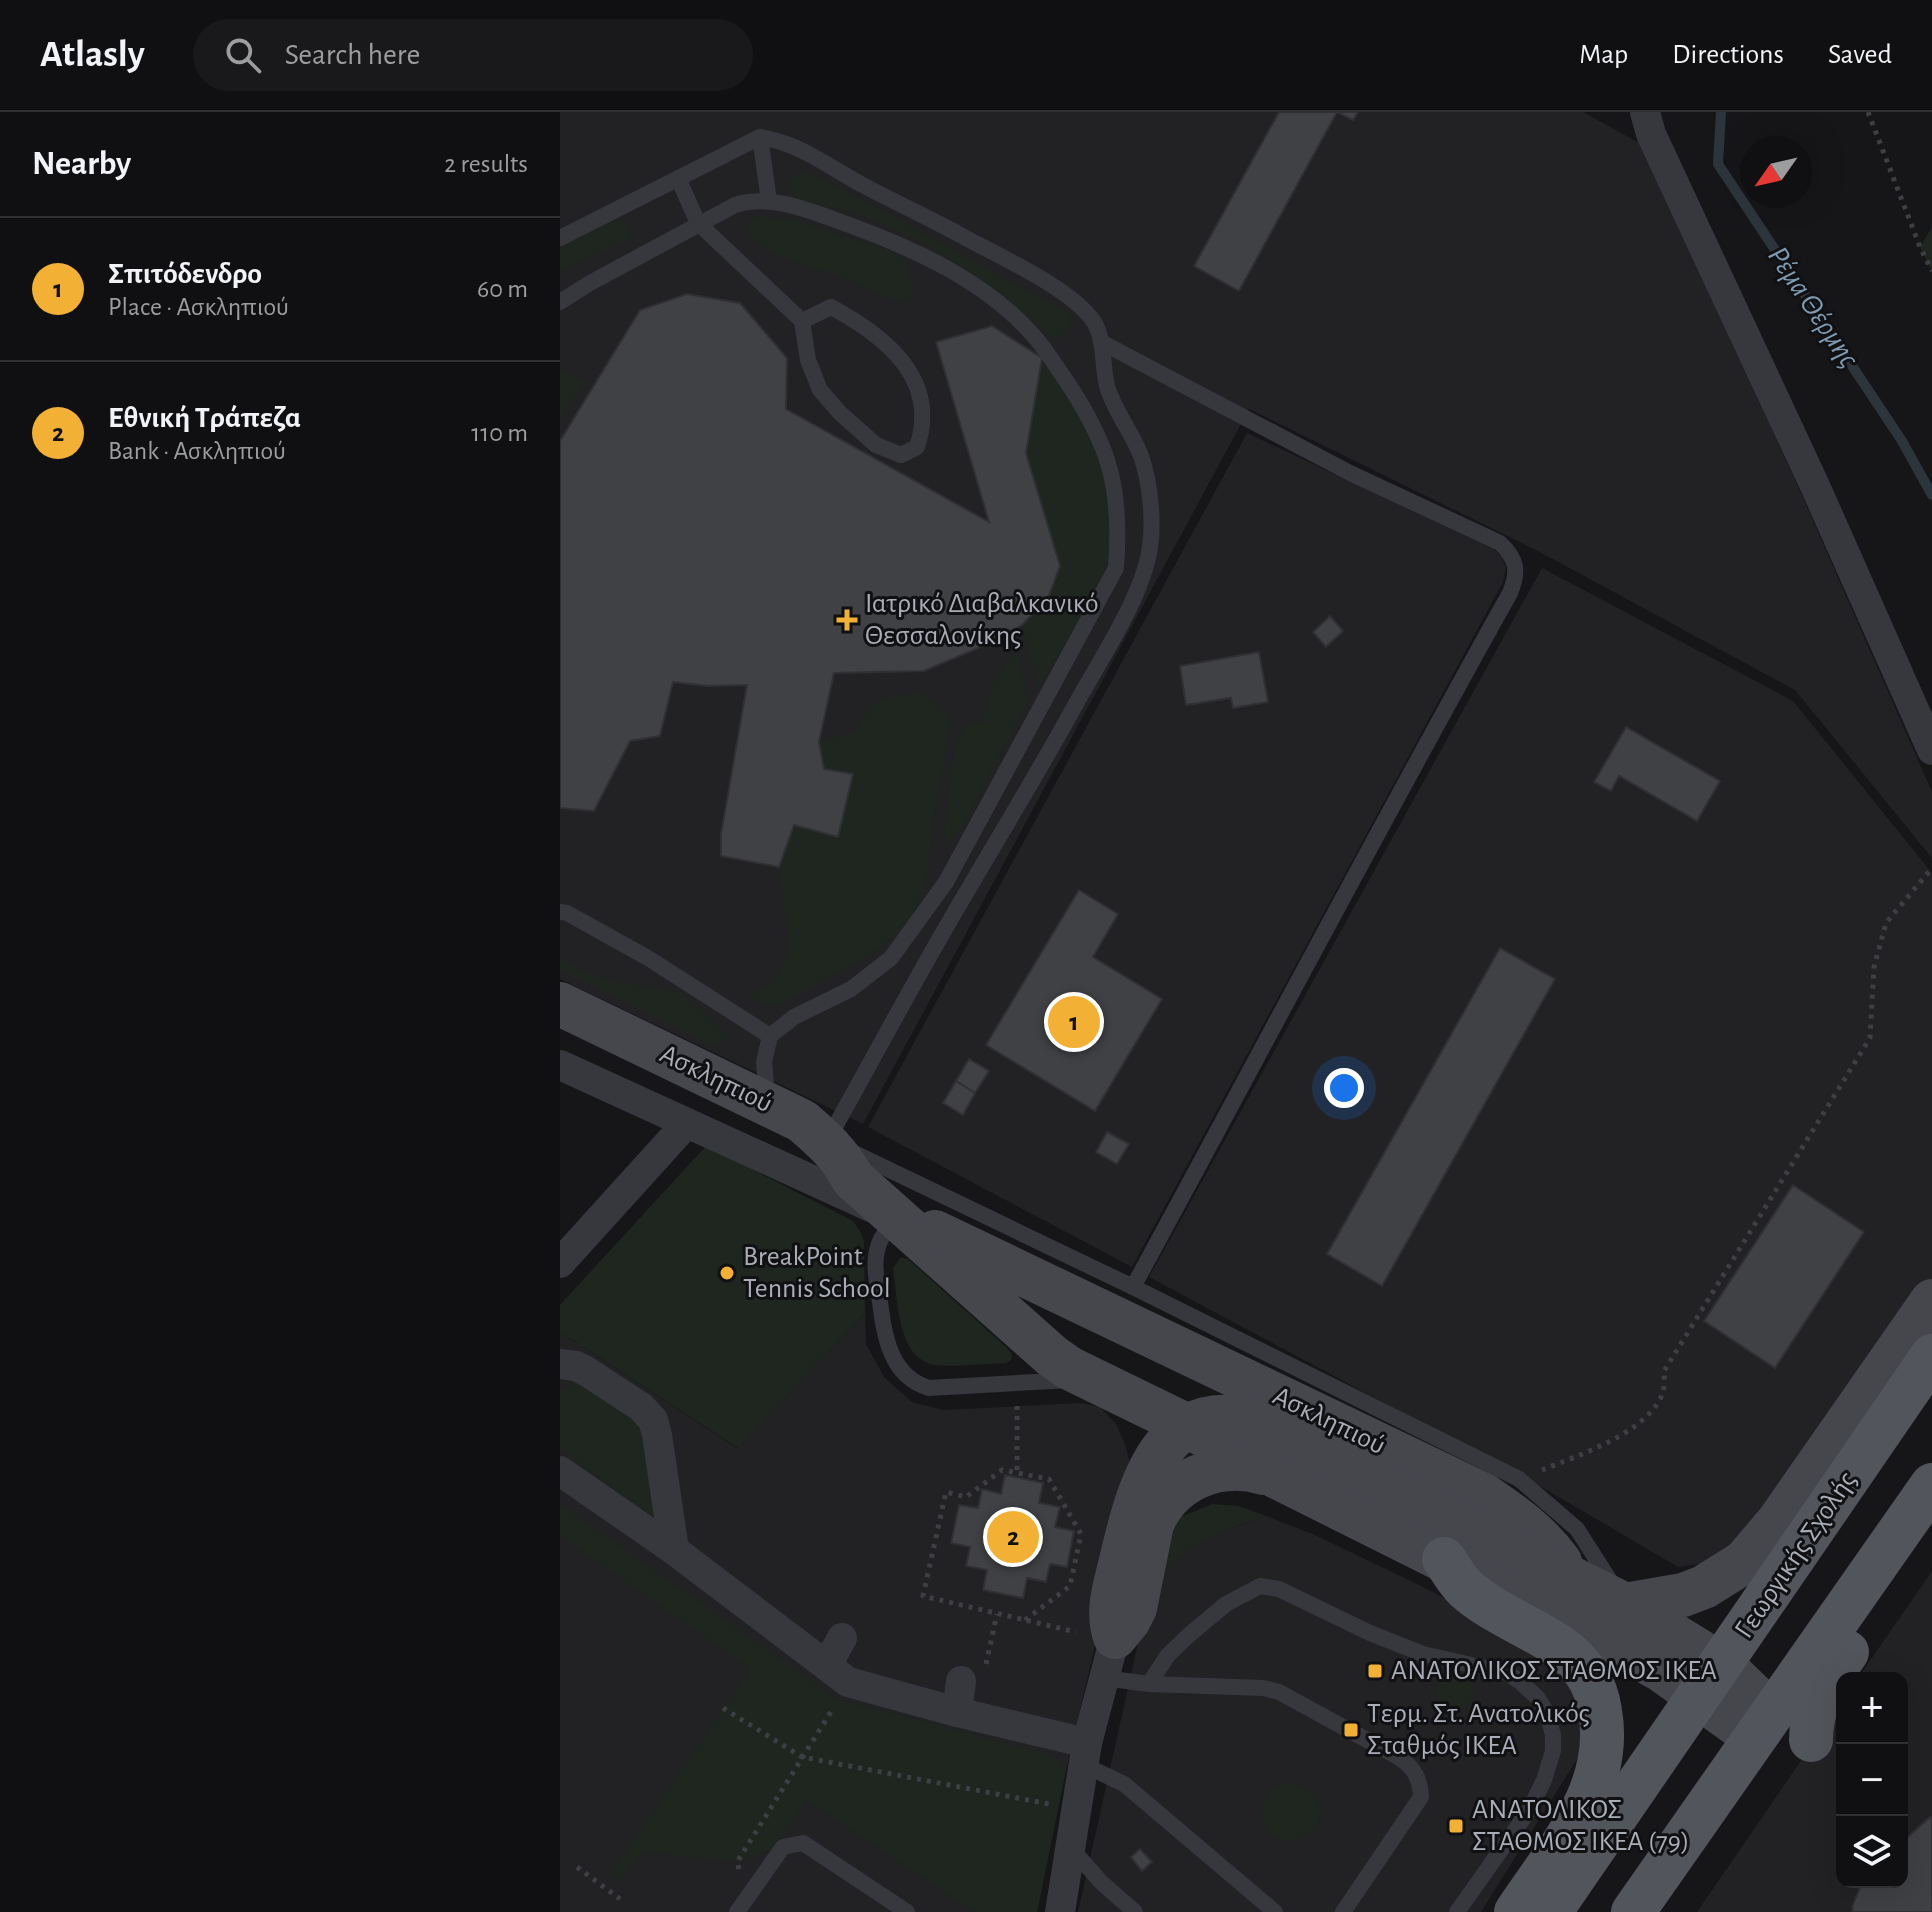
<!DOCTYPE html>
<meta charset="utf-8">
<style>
body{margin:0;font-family:"Alegreya Sans",sans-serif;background:#19191b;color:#f1f3f6}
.controls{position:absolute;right:24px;bottom:24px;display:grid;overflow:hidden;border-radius:16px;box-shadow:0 8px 32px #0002}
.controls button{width:72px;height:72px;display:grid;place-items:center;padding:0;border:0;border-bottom:2px solid #303032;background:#101012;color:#f1f3f6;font:40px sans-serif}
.compass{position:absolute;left:1180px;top:24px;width:72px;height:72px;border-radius:50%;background:#101012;box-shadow:0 8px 32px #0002;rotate:236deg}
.you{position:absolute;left:784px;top:976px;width:28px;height:28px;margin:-20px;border:6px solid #fff;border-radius:50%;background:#1a73e8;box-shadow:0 0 0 12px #1a73e833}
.badge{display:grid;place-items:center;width:52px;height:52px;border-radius:50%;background:#f2b134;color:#111;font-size:26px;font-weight:700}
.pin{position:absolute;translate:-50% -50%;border:4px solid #fff;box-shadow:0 2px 8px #0006}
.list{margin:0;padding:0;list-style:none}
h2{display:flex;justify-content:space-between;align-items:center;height:104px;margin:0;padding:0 32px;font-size:34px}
h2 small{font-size:26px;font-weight:400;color:#9c9d9f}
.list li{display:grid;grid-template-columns:52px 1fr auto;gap:24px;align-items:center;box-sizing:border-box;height:144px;padding:0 32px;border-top:2px solid #303032}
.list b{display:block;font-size:30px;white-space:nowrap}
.list p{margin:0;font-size:26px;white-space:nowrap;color:#9c9d9f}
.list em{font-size:26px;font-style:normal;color:#9c9d9f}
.icon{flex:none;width:44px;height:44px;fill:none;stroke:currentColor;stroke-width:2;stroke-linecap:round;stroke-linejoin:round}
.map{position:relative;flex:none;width:1372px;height:1800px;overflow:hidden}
header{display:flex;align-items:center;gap:48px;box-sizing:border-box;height:112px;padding:0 40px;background:#101012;border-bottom:2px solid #303032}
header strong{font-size:38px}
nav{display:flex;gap:44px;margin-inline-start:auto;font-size:28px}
.search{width:560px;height:72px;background:#19191b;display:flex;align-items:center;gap:20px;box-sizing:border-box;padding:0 28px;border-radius:44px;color:#9c9d9f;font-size:30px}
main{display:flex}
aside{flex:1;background:#101012}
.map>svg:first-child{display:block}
.built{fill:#222225}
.green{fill:#1e261f}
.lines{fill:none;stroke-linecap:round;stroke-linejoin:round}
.stream{stroke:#2c353c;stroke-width:10}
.building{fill:#404145;stroke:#303034;stroke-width:2}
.path{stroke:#3d3f44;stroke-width:5;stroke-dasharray:4 6;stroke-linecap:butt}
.lane{stroke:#37383d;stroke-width:16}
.street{stroke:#37383d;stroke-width:30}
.secondary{stroke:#45474d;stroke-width:44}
.primary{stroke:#53555c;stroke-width:44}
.poi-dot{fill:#f2b134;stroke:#111113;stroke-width:3}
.labels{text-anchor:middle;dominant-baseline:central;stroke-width:6;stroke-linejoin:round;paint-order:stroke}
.poi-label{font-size:28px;fill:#a8adb8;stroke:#111113;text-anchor:start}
.street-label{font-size:28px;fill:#a8adb8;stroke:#111113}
.water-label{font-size:30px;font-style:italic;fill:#7f9bb3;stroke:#111113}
</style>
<header>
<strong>Atlasly</strong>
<div class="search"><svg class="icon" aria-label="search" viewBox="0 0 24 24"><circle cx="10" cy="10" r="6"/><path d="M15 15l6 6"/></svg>Search here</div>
<nav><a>Map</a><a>Directions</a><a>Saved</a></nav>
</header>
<main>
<aside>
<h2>Nearby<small>2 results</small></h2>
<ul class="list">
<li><span class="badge">1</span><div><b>Σπιτόδενδρο</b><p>Place · Ασκληπιού</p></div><em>60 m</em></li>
<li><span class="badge">2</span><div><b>Εθνική Τράπεζα</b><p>Bank · Ασκληπιού</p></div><em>110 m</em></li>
</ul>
</aside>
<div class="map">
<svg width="1372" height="1800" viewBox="0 0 1372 1800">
<rect width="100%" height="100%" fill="#161618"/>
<g class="built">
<polygon points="0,0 1023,0 1081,32 1240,379 1372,680 1372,746 1235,578 978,439 689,297 303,1012 0,867"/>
<polygon points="687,321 933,437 942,445 946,456 943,470 572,1155 308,1015"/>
<polygon points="982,456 1233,589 1372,761 1372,1170 1177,1438 1147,1451 1118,1455 985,1377 589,1165"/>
<polygon points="305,1201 306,1232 324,1265 352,1290 383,1298 520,1291 540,1295 556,1312 566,1335 571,1356 570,1383 506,1658 477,1800 0,1800 0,1220 177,1336"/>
<polygon points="706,1404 755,1423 855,1471 960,1525 998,1550 1025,1601 1024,1636 921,1800 518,1800 591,1473 611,1450 635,1433 663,1419"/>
<polygon points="1372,1459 1372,1800 1137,1800 1282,1589 1282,1770 1342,1770 1342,1566 1298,1566"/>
</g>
<g class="green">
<path d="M 241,60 L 266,68 L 506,199 L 512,205 L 509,215 L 498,226 L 493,226 C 439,177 378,133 309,106 C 284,97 257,94 233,84 L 227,70 Z"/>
<polygon points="199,104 232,107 331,139 345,148 353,179 350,191 340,190 274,163 212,142 189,124 184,115 192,106"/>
<path d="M 56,107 C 66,110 72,116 71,126 L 0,160 L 0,135 Z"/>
<polygon points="1372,115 1372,159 1360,135"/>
<path d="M 482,246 C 518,301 554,348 552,417 C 551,425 552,434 550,441 C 538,487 501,535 478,575 L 462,513 L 488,486 L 500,454 L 466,341 Z"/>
<polygon points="0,257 24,270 0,307"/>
<path d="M 457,538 L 468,588 L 402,716 L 386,733 L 384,721 L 395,631 L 406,613 L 423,610 C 430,575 432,565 457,538 Z"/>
<path d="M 358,581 L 376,591 L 390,605 L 391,615 C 385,645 378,676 374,706 C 368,745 369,792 337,821 C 305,851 260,870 222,892 L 209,893 L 188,885 L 211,871 L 221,858 L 229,833 L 219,755 L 234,713 L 278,725 L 293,662 L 264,657 L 259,630 L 296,619 C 316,584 317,585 358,581 Z"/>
<polygon points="0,845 21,858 54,870 121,880 170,926 153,934 0,858"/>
<polygon points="146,1034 293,1109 300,1119 304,1129 305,1201 178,1336 0,1220 0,1193"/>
<path d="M 341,1145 L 348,1147 L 447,1236 L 452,1243 L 451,1248 L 446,1251 C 423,1252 398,1255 376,1253 C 336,1248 338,1185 333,1156 Z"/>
<polygon points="15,1271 23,1271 71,1303 79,1315 99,1409 0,1337 0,1279"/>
<polygon points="0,1392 279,1588 493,1643 506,1658 477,1800 414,1800 246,1688 212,1738 177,1750 82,1740 60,1769 50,1763 190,1557 0,1424"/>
<path d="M 652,1392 L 679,1394 L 706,1404 C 655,1421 627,1432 591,1473 L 597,1444 L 620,1405 Z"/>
<circle cx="895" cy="1578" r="19"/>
<circle cx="731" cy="1700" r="29"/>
</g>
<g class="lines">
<polyline class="stream" points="1161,0 1158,52 1342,329 1372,383"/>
</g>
<g class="building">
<polygon points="719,0 777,0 679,179 634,154"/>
<polygon points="777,0 798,0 793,8"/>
<polygon points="127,182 180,191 227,246 226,297 429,410 376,230 432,214 482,246 466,341 500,454 488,486 462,513 435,529 364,559 274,561 259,630 264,657 293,662 278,725 234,713 219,755 161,744 161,722 187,573 148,574 113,570 100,624 70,629 34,699 0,696 0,329 80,198"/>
<polygon points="770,504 783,519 766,535 753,520"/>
<polygon points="699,540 708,590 673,596 671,586 626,593 620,554"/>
<polygon points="1066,615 1160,669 1137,709 1059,664 1051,679 1034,670"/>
<polygon points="519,778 558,802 533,845 602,887 535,999 426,933"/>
<polygon points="940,836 995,867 822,1174 767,1142"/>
<polygon points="409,947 429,959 415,981 396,969"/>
<polygon points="396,969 415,981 403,1003 383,991"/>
<polygon points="547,1020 569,1032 557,1052 536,1040"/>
<polygon points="1233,1073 1304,1120 1215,1256 1144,1209"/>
<polygon points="445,1363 483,1371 479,1391 500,1395 495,1415 514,1419 507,1455 490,1452 486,1470 467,1466 463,1486 423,1478 427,1458 406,1454 410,1435 391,1431 399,1393 418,1396 422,1377 441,1382"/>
<polygon points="1370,1705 1372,1707 1372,1800 1293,1800 1292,1795 1302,1770 1342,1770 1342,1730"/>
<polygon points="580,1737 592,1750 582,1759 571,1745"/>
</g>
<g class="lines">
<g class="path">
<polyline points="1308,0 1360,135 1372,159"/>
<polyline points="457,1294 457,1360"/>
<path d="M 982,1358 C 1019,1343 1085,1322 1102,1283 C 1105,1276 1104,1266 1104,1259 L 1310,926 L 1314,855 L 1326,811 L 1372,756"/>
<polyline points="465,1508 510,1474 521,1422 489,1367 442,1358 406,1385 386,1380 363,1484 516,1520"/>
<polyline points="426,1552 437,1502"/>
<polyline points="163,1596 242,1645 489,1692"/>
<polyline points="17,1755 60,1787"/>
<polyline points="179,1757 177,1750 274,1595"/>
</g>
<g class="lane">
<polyline points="200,25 209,89"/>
<path d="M 118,66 L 138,111 L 242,209 L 248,248 L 260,278 L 280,301 L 316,333 L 341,343 L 357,335 C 380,267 325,224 271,195 L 242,209"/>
<path d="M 0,126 L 200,25 C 241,32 264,52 299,71 C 334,90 370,106 404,125 C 440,145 511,176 534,210 C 545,228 542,254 547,274 C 554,299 572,320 581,344 C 590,370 594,408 590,435 C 583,486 537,552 512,599 C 470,675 424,749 381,824 C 342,892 305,961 267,1029"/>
<path d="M 0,190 L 30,171 L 175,93 C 214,81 255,101 292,114 C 357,138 426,170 473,223 C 485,236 495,253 505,267 C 550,334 562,376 556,456 L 386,770 L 331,846 L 291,877 L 234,905 L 210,924 L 204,950 L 207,986"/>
<path d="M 541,230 L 790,361 L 940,431 C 957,447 959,459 950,481 C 821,711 699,944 573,1175"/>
<polyline points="0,800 7,801 88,846 210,924"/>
<polyline points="288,1038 573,1175 959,1367 1017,1417 1054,1475"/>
<path d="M 339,1109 C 333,1115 325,1120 321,1127 C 312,1145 316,1165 319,1183 C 324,1220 328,1264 369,1276 L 510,1268"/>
<path d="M 544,1566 L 589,1572 L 703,1576 L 719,1580 L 838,1645 C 854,1655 860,1666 861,1685 L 783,1800"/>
<polyline points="589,1572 608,1543 629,1523 666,1492 700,1474 719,1477 810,1521 863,1542 947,1561 959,1569 978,1586 987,1601 993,1623 993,1639 984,1668 970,1697 897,1800"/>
<polyline points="524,1653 564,1672 715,1800"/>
<polyline points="511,1736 541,1770 575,1800"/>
<polyline points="177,1800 223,1735 243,1731 347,1800"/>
</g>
<g class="street">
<polyline points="1085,0 1091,22 1255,374 1372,638"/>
<polyline points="0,953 311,1095"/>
<polyline points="0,1151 126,1012"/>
<polyline points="0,1252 16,1254 26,1259 81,1295 93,1308 97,1323 114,1438"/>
<polyline points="0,1359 114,1438 288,1570 397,1600 527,1631"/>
<polyline points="267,1553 282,1526"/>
<polyline points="397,1600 401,1569"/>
<polyline points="500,1800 527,1631 555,1525"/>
</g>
<g class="secondary">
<path d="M 0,892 L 242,1009 C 263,1027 280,1042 293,1067 L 492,1244 L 509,1256 L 628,1314 L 715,1364 L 1081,1547 L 1101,1558 L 1194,1625"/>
<path d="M 375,1120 L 924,1383 C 953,1403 979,1421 1000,1450"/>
<path d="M 704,1361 C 658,1348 611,1367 592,1412 L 575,1496 L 569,1508 L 555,1525 C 545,1496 557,1469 563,1440 C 577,1384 596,1300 672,1305 C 689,1306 708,1315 724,1322 L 1065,1493 L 1162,1553 L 1211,1600"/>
<polyline points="1065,1493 1123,1483 1144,1475 1184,1450 1218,1410 1372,1189"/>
</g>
<g class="primary">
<path d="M 884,1447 C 891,1457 897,1469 906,1477 C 933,1501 969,1514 999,1534 C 1022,1550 1036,1571 1040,1599 C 1054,1678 996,1739 956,1800"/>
<path d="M 1251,1628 C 1251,1592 1267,1569 1287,1540"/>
<polyline points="990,1800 1372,1244"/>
<polyline points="1073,1800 1372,1373"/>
</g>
</g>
<g class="poi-dot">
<path d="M283 496h8v8h8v8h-8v8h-8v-8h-8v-8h8z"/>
<circle cx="167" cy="1161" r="8"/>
<rect x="807" y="1551" width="16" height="16" rx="4"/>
<rect x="783" y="1610" width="16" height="16" rx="4"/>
<rect x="888" y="1706" width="16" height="16" rx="4"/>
</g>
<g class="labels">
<g class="poi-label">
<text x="305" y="492">Ιατρικό Διαβαλκανικό<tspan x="305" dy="32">Θεσσαλονίκης</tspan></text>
<text x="183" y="1145">BreakPoint<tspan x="183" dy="32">Tennis School</tspan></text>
<text x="831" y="1559">ΑΝΑΤΟΛΙΚΟΣ ΣΤΑΘΜΟΣ ΙΚΕΑ</text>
<text x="807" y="1602">Τερμ. Στ. Ανατολικός<tspan x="807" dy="32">Σταθμός ΙΚΕΑ</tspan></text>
<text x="912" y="1698">ΑΝΑΤΟΛΙΚΟΣ<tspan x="912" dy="32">ΣΤΑΘΜΟΣ ΙΚΕΑ (79)</tspan></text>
</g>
<g class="street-label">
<text transform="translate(156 967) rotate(26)">Ασκληπιού</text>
<text transform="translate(769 1309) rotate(26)">Ασκληπιού</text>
<text transform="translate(1236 1443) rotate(-56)">Γεωργικής Σχολής</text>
</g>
<g class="water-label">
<text transform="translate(1253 195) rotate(56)">Ρέμα Θέρμης</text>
</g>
</g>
</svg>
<div class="controls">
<button>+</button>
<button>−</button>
<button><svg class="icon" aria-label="layers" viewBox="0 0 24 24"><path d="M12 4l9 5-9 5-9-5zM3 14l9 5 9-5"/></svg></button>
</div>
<svg class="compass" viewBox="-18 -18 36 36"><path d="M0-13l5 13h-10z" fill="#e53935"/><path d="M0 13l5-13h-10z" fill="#9c9d9f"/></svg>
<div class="you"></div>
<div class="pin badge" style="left:514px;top:910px">1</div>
<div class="pin badge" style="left:453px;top:1425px">2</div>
</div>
</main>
